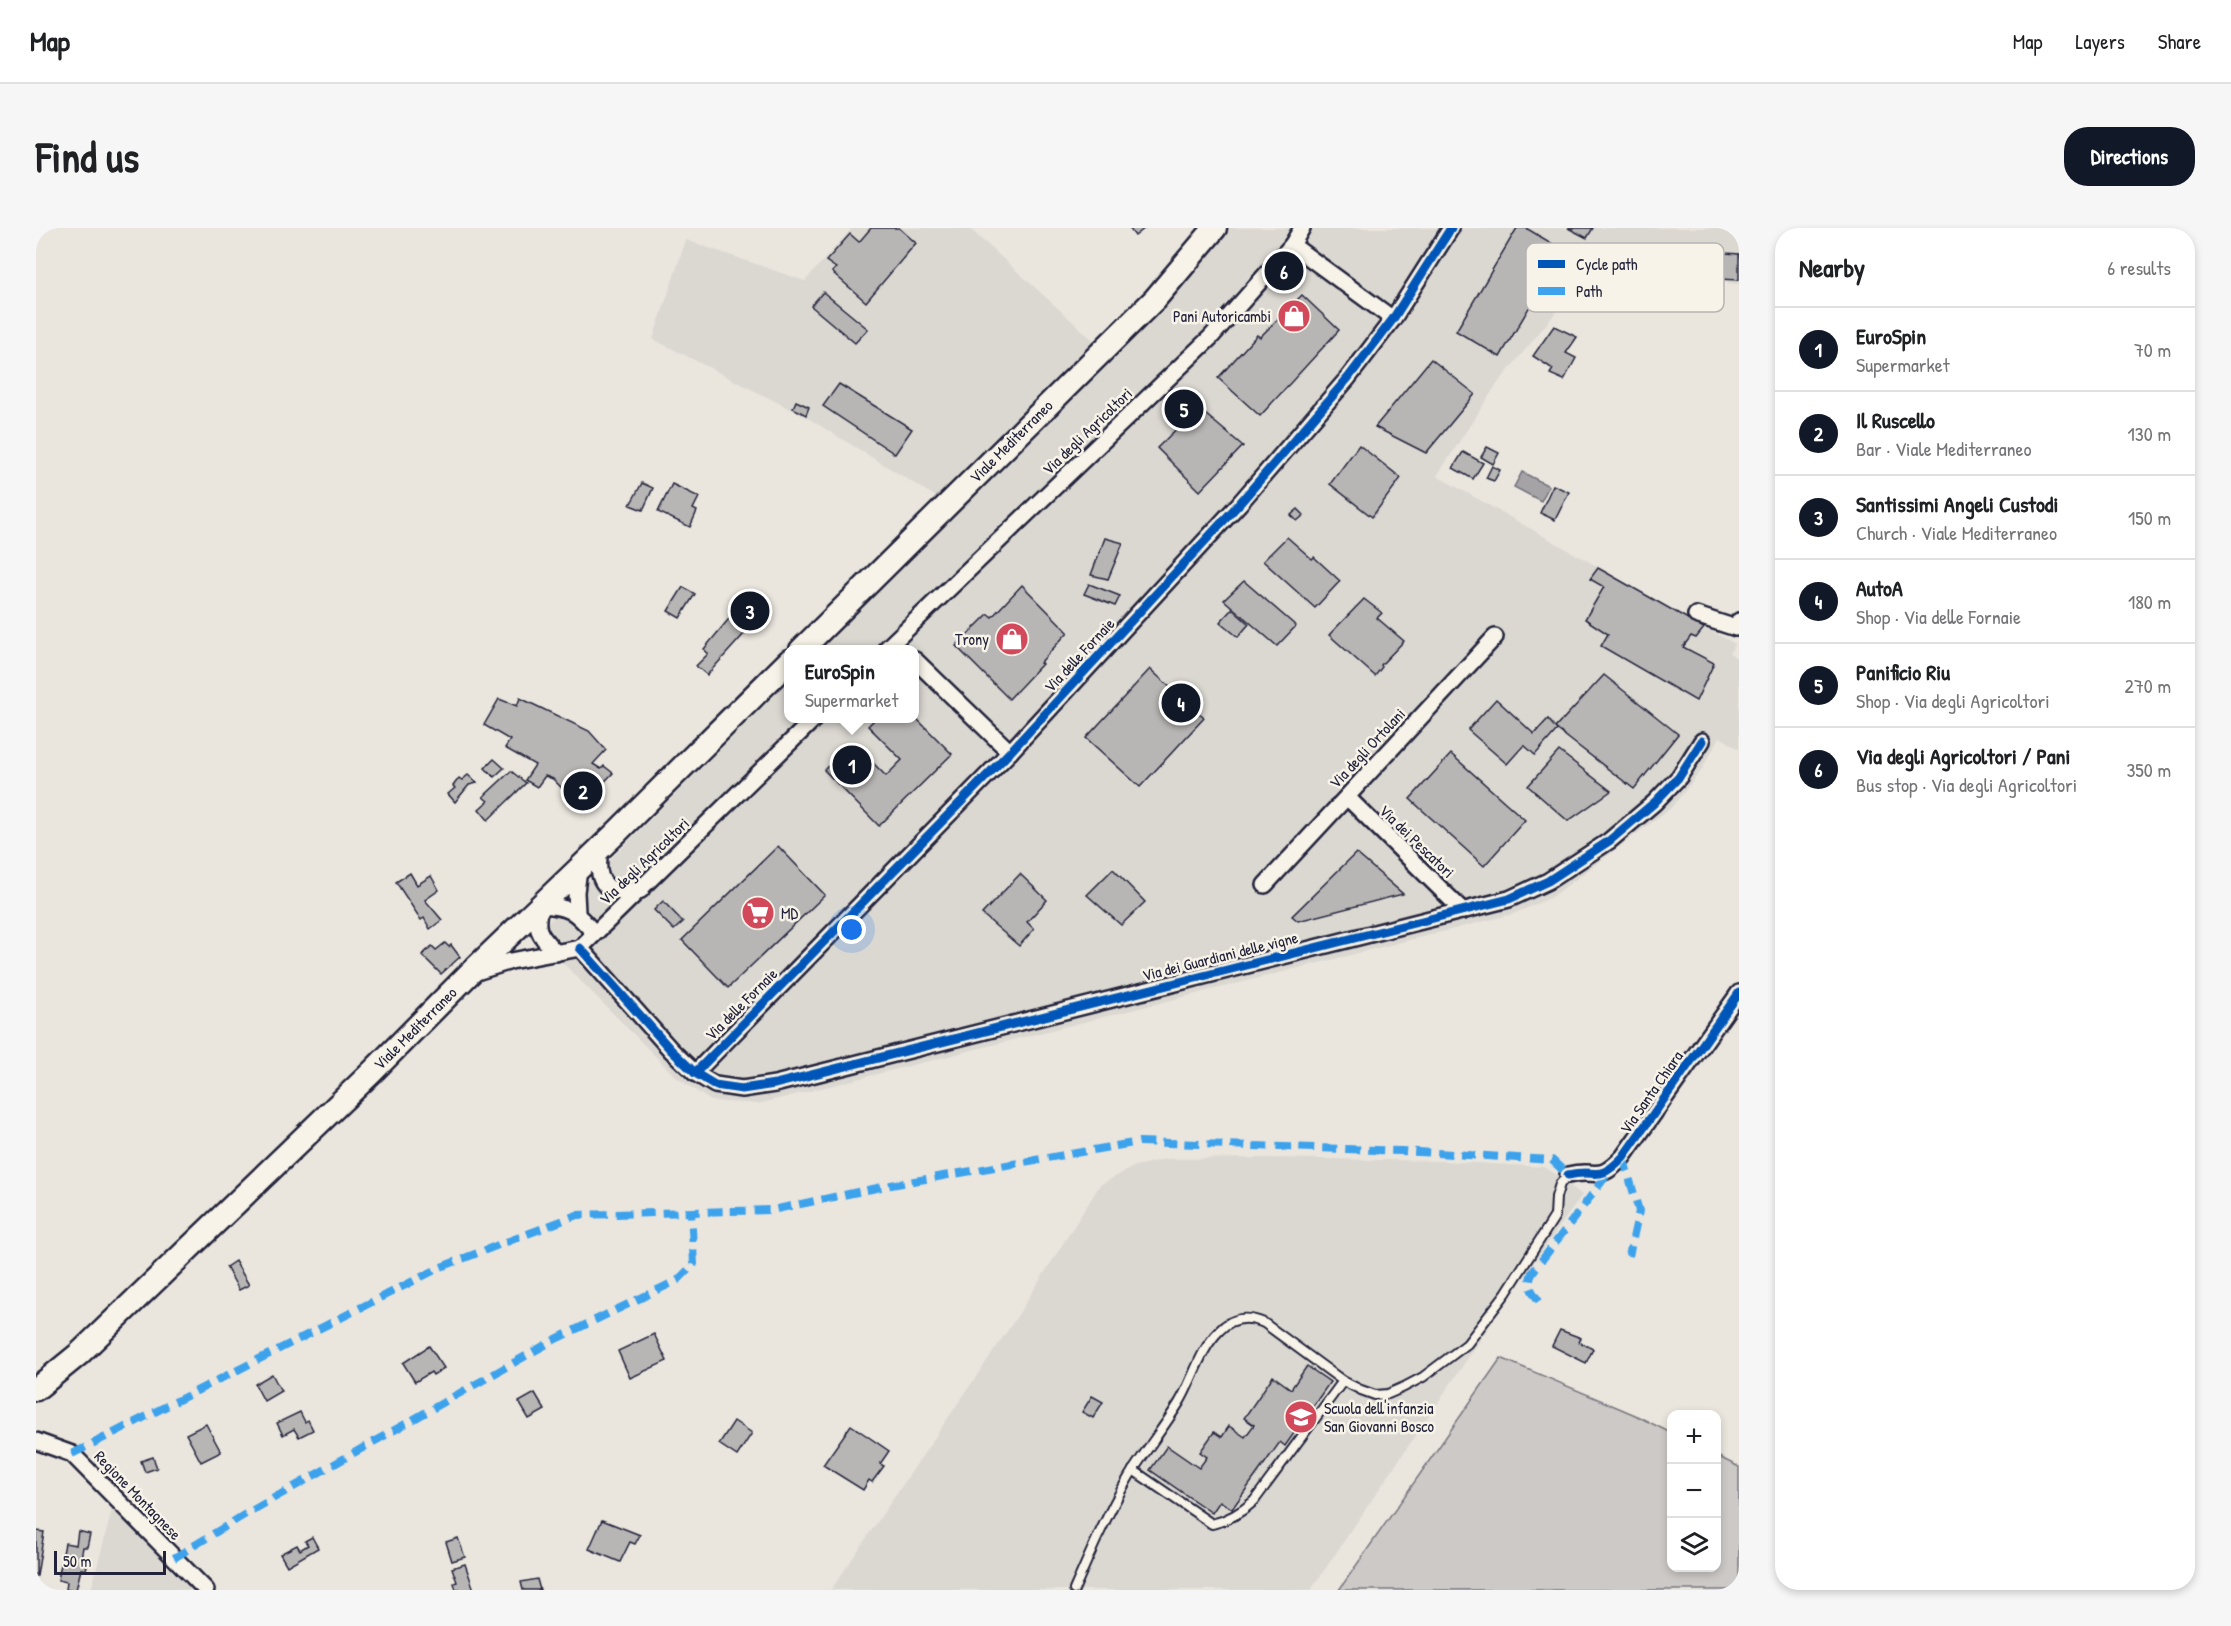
<!DOCTYPE html>
<meta charset="utf-8">
<style>
body{margin:0;font-family:"Patrick Hand",sans-serif;background:#f6f6f6;color:#202124}
.controls{position:absolute;right:18px;bottom:18px;display:grid;overflow:hidden;border-radius:12px;box-shadow:0 3px 9px #0003}
.controls button{width:54px;height:54px;display:grid;place-items:center;padding:0;border:0;border-bottom:2px solid #e0e0e0;background:#fff;color:#202124;font:30px sans-serif}
.scale{position:absolute;left:18px;bottom:15px;width:112px;box-sizing:border-box;padding-left:6px;border:3px solid #22223b;border-top:0;font-size:16px;line-height:21px;white-space:nowrap;color:#22223b;-webkit-text-stroke:4px #f7f3e8;paint-order:stroke}
.you{position:absolute;left:816px;top:702px;width:21px;height:21px;margin:-15px;border:4px solid #fff;border-radius:50%;background:#1a73e8;box-shadow:0 0 0 9px #1a73e833}
.badge{display:grid;place-items:center;width:39px;height:39px;border-radius:50%;background:#111827;color:#fff;font-size:20px;font-weight:700}
.pin{position:absolute;translate:-50% -50%;border:3px solid #fff;box-shadow:0 2px 6px #0006}
.popup{position:absolute;left:748px;top:417px;width:135px;height:78px;box-sizing:border-box;display:grid;place-content:center;border-radius:12px;background:#fff;filter:drop-shadow(0 2px 4px #0005);font-size:20px;white-space:nowrap;color:#757577}
.popup b{font-size:22px;color:#202124}
.popup::after{content:'';position:absolute;left:50%;top:100%;margin-left:-12px;border:12px solid transparent;border-top-color:#fff}
.list{margin:0;padding:0;list-style:none}
h2{display:flex;justify-content:space-between;align-items:center;height:78px;margin:0;padding:0 24px;font-size:26px}
h2 small{font-size:20px;font-weight:400;color:#757577}
.list li{display:grid;grid-template-columns:39px 1fr auto;gap:18px;align-items:center;box-sizing:border-box;height:84px;padding:0 24px;border-top:2px solid #e0e0e0}
.list b{display:block;font-size:22px;white-space:nowrap}
.list p{margin:0;font-size:20px;white-space:nowrap;color:#757577}
.list em{font-size:20px;font-style:normal;color:#757577}
.icon{flex:none;width:33px;height:33px;fill:none;stroke:currentColor;stroke-width:2;stroke-linecap:round;stroke-linejoin:round}
.map{position:relative;flex:none;width:1703px;height:1362px;overflow:hidden;border-radius:24px}
header{display:flex;align-items:center;gap:36px;box-sizing:border-box;height:84px;padding:0 30px;background:#fff;border-bottom:2px solid #e0e0e0}
header strong{font-size:28px}
nav{display:flex;gap:33px;margin-inline-start:auto;font-size:21px}
.intro{display:flex;align-items:center;justify-content:space-between;box-sizing:border-box;height:144px;padding:0 36px}
h1{margin:0;font-size:42px}
.button{padding:15px 27px;border-radius:24px;background:#111827;color:#fff;font-size:21px;font-weight:700}
main{display:flex;gap:36px;padding:0 36px}
aside{flex:1;background:#fff;border-radius:24px;box-shadow:0 3px 9px #0003}
.map>svg:first-child{display:block}
.built{fill:#dbd8d2}
.green{fill:#cdc9c6;stroke:#787680;stroke-width:1.5}
.water{fill:#a6a3a6;stroke:#716f7b;stroke-width:1.5}
.building{fill:#b8b6b5;stroke:#22223b;stroke-width:1.5}
.lines{fill:none;stroke-linecap:round;stroke-linejoin:round}
.lane-casing{stroke:#22223b;stroke-width:12}
.street-casing{stroke:#22223b;stroke-width:20}
.primary-casing{stroke:#22223b;stroke-width:27}
.lane{stroke:#f7f3e8;stroke-width:8}
.street{stroke:#f7f3e8;stroke-width:15}
.primary{stroke:#f7f3e8;stroke-width:22}
.quiet{stroke:#3ea2ec;stroke-width:8;stroke-dasharray:15 8;stroke-linecap:butt}
.cycleway-casing{stroke:#f7f3e8;stroke-width:13}
.cycleway{stroke:#0057b8;stroke-width:9}
.labels{text-anchor:middle;dominant-baseline:central;stroke-width:5;stroke-linejoin:round;paint-order:stroke}
.poi-label{font-size:16px;fill:#22223b;stroke:#f7f3e8;text-anchor:end}
.street-label{font-size:16px;fill:#22223b;stroke:#f7f3e8}
.key{fill:#f7f3e8;stroke:#b7b4b4;stroke-width:1.5}
.key-label{font-size:16px;fill:#22223b}
</style>
<header>
<strong>Map</strong>
<nav><a>Map</a><a>Layers</a><a>Share</a></nav>
</header>
<div class="intro"><h1>Find us</h1><a class="button">Directions</a></div>
<main>
<div class="map">
<svg width="1703" height="1362" viewBox="0 0 1703 1362">
<rect width="100%" height="100%" fill="#eae6de"/>
<filter id="ink" filterUnits="userSpaceOnUse"><feTurbulence type="fractalNoise" baseFrequency=".0167" numOctaves="2"/><feDisplacementMap in="SourceGraphic" scale="12" xChannelSelector="R" yChannelSelector="G"/><feConvolveMatrix kernelMatrix="1 2 1 2 8 2 1 2 1" color-interpolation-filters="sRGB"/></filter>
<g filter="url(#ink)">
<g class="built">
<polygon points="816,0 933,0 1077,130 1193,0 1703,0 1703,56 1679,54 1681,35 1559,30 1560,35 1459,159 1401,248 1699,416 1694,425 1703,432 1703,521 1684,509 1665,543 1635,580 1516,669 1477,686 722,876 675,873 641,850 499,707 753,452 753,490 879,490 879,422 783,421 920,281 770,189 617,111 650,12 769,53"/>
<polygon points="1231,930 1408,933 1508,939 1521,947 1546,967 1474,1068 1275,1362 795,1362 978,1093 1064,957 1099,938 1129,931"/>
<polygon points="78,1274 132,1340 157,1362 55,1362"/>
</g>
<polygon class="green" points="1465,1130 1597,1186 1635,1205 1636,1340 1680,1340 1681,1228 1703,1239 1703,1362 1303,1362"/>
<polygon class="water" points="1486,244 1513,258 1505,273 1478,259"/>
<g class="building">
<polygon points="835,0 863,0 880,15 830,74 796,44 800,40 790,33 814,6 823,14"/>
<polygon points="1093,0 1109,0 1099,8"/>
<polygon points="1481,0 1490,0 1527,22 1464,129 1420,103"/>
<polygon points="1532,0 1557,0 1551,10"/>
<polygon points="1689,25 1703,26 1703,52 1683,51"/>
<polygon points="787,64 832,101 819,115 775,78"/>
<polygon points="1266,67 1303,102 1224,188 1182,150 1221,107 1224,109"/>
<polygon points="1518,98 1541,109 1530,125 1540,130 1528,152 1514,146 1517,141 1497,128"/>
<polygon points="1395,131 1439,166 1390,225 1339,199"/>
<polygon points="803,156 876,201 859,226 787,178"/>
<polygon points="760,173 773,179 770,187 757,180"/>
<polygon points="1162,180 1207,218 1164,263 1121,220"/>
<polygon points="1323,217 1365,250 1336,289 1294,256"/>
<polygon points="1451,219 1463,225 1457,236 1445,229"/>
<polygon points="1427,224 1447,235 1437,251 1417,240"/>
<polygon points="1456,238 1464,242 1458,253 1450,250"/>
<polygon points="606,255 617,260 607,282 594,277"/>
<polygon points="636,256 663,269 657,281 661,283 654,299 622,284"/>
<polygon points="1517,257 1533,264 1519,292 1504,285"/>
<polygon points="1262,281 1268,287 1261,293 1255,287"/>
<polygon points="1251,309 1276,331 1278,329 1304,353 1279,380 1227,333"/>
<polygon points="1069,310 1087,315 1072,351 1055,347"/>
<polygon points="1562,340 1668,400 1660,410 1655,408 1647,419 1678,435 1660,473 1565,418 1572,406 1549,391 1568,359 1554,351"/>
<polygon points="1208,353 1260,398 1241,418 1188,372"/>
<polygon points="1053,356 1084,368 1079,378 1048,366"/>
<polygon points="986,357 1032,404 1004,435 1006,436 973,471 920,418 952,386 956,389"/>
<polygon points="647,359 659,366 644,390 632,383"/>
<polygon points="1328,371 1346,385 1341,390 1368,413 1345,437 1346,439 1339,448 1293,407"/>
<polygon points="709,372 726,385 718,395 701,381"/>
<polygon points="701,381 718,395 671,447 660,438 672,426 668,421"/>
<polygon points="1196,381 1213,396 1202,409 1184,394"/>
<polygon points="1114,441 1168,490 1104,559 1050,510"/>
<polygon points="1568,447 1642,506 1598,561 1519,500"/>
<polygon points="484,470 553,503 570,522 557,536 565,541 568,538 577,545 544,579 517,551 509,548 501,559 489,552 499,537 469,520 474,512 448,497 463,471 481,478"/>
<polygon points="1460,471 1498,506 1512,491 1521,502 1499,527 1488,517 1471,536 1432,502"/>
<polygon points="879,489 916,526 843,598 788,542 816,514 850,548 866,532 832,498 840,490 879,490"/>
<polygon points="1523,523 1575,563 1532,593 1492,558"/>
<polygon points="1415,526 1489,592 1448,638 1374,571"/>
<polygon points="458,531 468,540 458,549 449,540"/>
<polygon points="475,543 490,555 452,592 443,581 452,573 447,569"/>
<polygon points="432,547 441,555 433,557 419,574 412,566 419,560 417,558 423,550 426,552"/>
<polygon points="742,618 789,667 692,760 646,712"/>
<polygon points="1320,625 1367,666 1262,693 1256,688"/>
<polygon points="1077,641 1109,674 1085,697 1051,667"/>
<polygon points="374,645 381,657 395,648 403,662 389,672 406,692 394,701 388,690 385,692 360,654"/>
<polygon points="984,646 1011,672 991,694 998,701 983,718 946,686"/>
<polygon points="627,673 647,694 638,702 618,682"/>
<polygon points="409,715 413,719 415,717 424,729 405,746 386,727 396,718 400,722"/>
<polygon points="199,1033 213,1057 203,1062 190,1039"/>
<polygon points="1524,1102 1545,1110 1543,1114 1557,1121 1550,1135 1516,1118"/>
<polygon points="618,1106 631,1133 594,1150 582,1123"/>
<polygon points="393,1118 408,1140 397,1147 395,1144 379,1154 367,1135"/>
<polygon points="1271,1138 1294,1154 1249,1218 1244,1214 1196,1281 1184,1273 1176,1285 1114,1242 1131,1218 1163,1240 1171,1229 1164,1224 1178,1204 1186,1209 1193,1198 1209,1209 1218,1197 1208,1190 1237,1148 1255,1161"/>
<polygon points="236,1146 245,1163 228,1173 219,1156"/>
<polygon points="499,1165 509,1182 493,1191 483,1174"/>
<polygon points="1056,1168 1067,1174 1057,1190 1046,1184"/>
<polygon points="264,1184 269,1194 272,1192 277,1202 263,1209 258,1201 247,1207 241,1195"/>
<polygon points="698,1193 716,1205 701,1228 683,1216"/>
<polygon points="170,1196 185,1224 165,1234 150,1206"/>
<polygon points="815,1197 853,1223 844,1236 848,1238 836,1254 833,1252 827,1262 787,1237"/>
<polygon points="117,1229 121,1240 109,1244 105,1233"/>
<polygon points="566,1292 604,1307 599,1316 594,1314 584,1334 553,1321"/>
<polygon points="0,1303 8,1304 1,1348 0,1348"/>
<polygon points="42,1303 54,1306 51,1319 47,1319 45,1330 52,1332 50,1342 45,1341 40,1362 30,1362 31,1354 22,1352 29,1315 40,1317"/>
<polygon points="276,1309 282,1320 251,1338 244,1326 261,1317 264,1322 272,1317 269,1313"/>
<polygon points="422,1310 429,1329 416,1333 410,1314"/>
<polygon points="429,1336 438,1362 420,1362 418,1355 421,1354 416,1340"/>
<polygon points="501,1351 504,1362 487,1362 485,1354"/>
</g>
<g class="lines">
<g class="lane-casing">
<g id="lane">
<path d="M 1097,1242 L 1176,1296 C 1193,1292 1205,1285 1218,1273 L 1307,1153"/>
<path d="M 1038,1362 C 1055,1323 1072,1284 1094,1247 C 1110,1222 1128,1199 1143,1175 C 1157,1152 1163,1123 1183,1103 C 1196,1089 1212,1088 1228,1095 L 1307,1153 L 1325,1162 L 1339,1167 L 1352,1166 L 1368,1159 L 1387,1149 L 1431,1116 L 1470,1065 L 1519,988 L 1520,969 L 1524,956 L 1532,947"/>
</g>
</g>
<g class="street-casing">
<g id="street">
<polyline points="1256,17 1357,91"/>
<polyline points="1660,387 1700,400 1703,393"/>
<polyline points="849,422 1175,109 1256,17 1266,0"/>
<polyline points="879,432 974,524"/>
<polyline points="1311,569 1427,683"/>
<path d="M 564,621 C 561,639 561,661 585,664 C 591,665 599,662 605,662"/>
<polyline points="1229,657 1459,409"/>
<polyline points="541,684 540,664 543,641"/>
<polyline points="544,720 635,822 659,845 679,857 706,861 739,856 1473,671 1512,653 1573,613 1618,575 1643,549 1666,513"/>
<path d="M 520,725 C 504,707 497,702 505,677 C 535,679 539,683 558,705"/>
<polyline points="437,745 475,733 544,720 779,490"/>
<polyline points="659,845 974,524 1203,276 1312,150 1357,91 1415,0"/>
<path d="M 1532,947 C 1562,940 1561,956 1587,929 L 1703,765"/>
<polyline points="0,1213 36,1226 170,1362"/>
</g>
</g>
<g class="primary-casing">
<g id="primary">
<polyline points="765,422 1119,71 1179,0"/>
<polyline points="0,1161 43,1126 336,844 432,747 578,607 753,433"/>
</g>
</g>
<use href="#lane" class="lane"/>
<use href="#street" class="street"/>
<use href="#primary" class="primary"/>
<g class="quiet">
<polyline points="1587,929 1603,983 1593,1028"/>
<path d="M 1503,1073 C 1495,1062 1491,1058 1496,1045 L 1574,943"/>
<polyline points="36,1226 405,1039 541,987 736,982 855,957 1103,914 1366,923 1516,932 1532,947"/>
<polyline points="138,1330 208,1287 518,1112 642,1052 658,1036 655,984"/>
</g>
<g class="cycleway-casing">
<g id="cycleway">
<polyline points="544,720 635,822 659,845 679,857 706,861 739,856 1473,671 1512,653 1573,613 1618,575 1643,549 1666,513"/>
<polyline points="659,845 974,524 1203,276 1312,150 1357,91 1415,0"/>
<path d="M 1532,947 C 1562,940 1561,956 1587,929 L 1703,765"/>
</g>
</g>
<use href="#cycleway" class="cycleway"/>
</g>
</g>
<defs>
<g id="shop-disc" transform="scale(1.725)"><circle r="9.5" fill="#d1495b" stroke="#f7f3e8"/><path d="M-5-2.5h2.3a2.7 3.5 0 0 1 5.4 0H5L5.5 6h-11ZM-1.5-2.5h3a1.5 2.3 0 0 0-3 0Z" fill="#fff"/></g>
<g id="supermarket-disc" transform="scale(1.725)"><circle r="9.5" fill="#d1495b" stroke="#f7f3e8"/><path d="M-6-5.5h2.5l.6 2H6L4.5 2H-2.5L-4.4-4H-6ZM-1.5 3.2a1.3 1.3 0 1 0 .1 0ZM3 3.2a1.3 1.3 0 1 0 .1 0Z" fill="#fff"/></g>
<g id="school-disc" transform="scale(1.725)"><circle r="9.5" fill="#d1495b" stroke="#f7f3e8"/><path d="M0-5L7-2L0 1L-7-2ZM-4 1L0 2.5L4 1V4Q0 6-4 4Z" fill="#fff"/></g>
</defs>
<g fill-rule="evenodd">
<use href="#shop-disc" x="1258" y="88"/>
<use href="#shop-disc" x="976" y="411"/>
<use href="#supermarket-disc" x="722" y="685"/>
<use href="#school-disc" x="1265" y="1189"/>
</g>
<g class="labels">
<g class="poi-label">
<text x="1235" y="88">Pani Autoricambi</text>
<text x="953" y="411">Trony</text>
<text x="745" y="685" text-anchor="start">MD</text>
<text x="1288" y="1180" text-anchor="start">Scuola dell'infanzia<tspan x="1288" dy="18">San Giovanni Bosco</tspan></text>
</g>
<g class="street-label">
<text transform="translate(1051 203) rotate(-44)">Via degli Agricoltori</text>
<text transform="translate(975 213) rotate(-45)">Viale Mediterraneo</text>
<text transform="translate(1043 427) rotate(-47)">Via delle Fornaie</text>
<text transform="translate(1331 520) rotate(-47)">Via degli Ortolani</text>
<text transform="translate(1381 613) rotate(44)">Via dei Pescatori</text>
<text transform="translate(608 633) rotate(-44)">Via degli Agricoltori</text>
<text transform="translate(1184 728) rotate(-14)">Via dei Guardiani delle vigne</text>
<text transform="translate(705 776) rotate(-45)">Via delle Fornaie</text>
<text transform="translate(379 800) rotate(-45)">Viale Mediterraneo</text>
<text transform="translate(1615 864) rotate(-55)">Via Santa Chiara</text>
<text transform="translate(102 1267) rotate(46)">Regione Montagnese</text>
</g>
</g>
<rect x="1490" y="15" width="198" height="69" rx="9" class="key"/>
<rect x="1502" y="32" width="27" height="8" fill="#0057b8"/>
<rect x="1502" y="59" width="27" height="8" fill="#3ea2ec"/>
<g class="key-label">
<text x="1540" y="42">Cycle path</text>
<text x="1540" y="69">Path</text>
</g>
</svg>
<div class="controls">
<button>+</button>
<button>−</button>
<button><svg class="icon" aria-label="layers" viewBox="0 0 24 24"><path d="M12 4l9 5-9 5-9-5zM3 14l9 5 9-5"/></svg></button>
</div>
<div class="scale">50 m</div>
<div class="you"></div>
<div class="pin badge" style="left:816px;top:537px">1</div>
<div class="popup"><b>EuroSpin</b>Supermarket</div>
<div class="pin badge" style="left:547px;top:563px">2</div>
<div class="pin badge" style="left:714px;top:383px">3</div>
<div class="pin badge" style="left:1145px;top:475px">4</div>
<div class="pin badge" style="left:1148px;top:181px">5</div>
<div class="pin badge" style="left:1248px;top:43px">6</div>
</div>
<aside>
<h2>Nearby<small>6 results</small></h2>
<ul class="list">
<li><span class="badge">1</span><div><b>EuroSpin</b><p>Supermarket</p></div><em>70 m</em></li>
<li><span class="badge">2</span><div><b>Il Ruscello</b><p>Bar · Viale Mediterraneo</p></div><em>130 m</em></li>
<li><span class="badge">3</span><div><b>Santissimi Angeli Custodi</b><p>Church · Viale Mediterraneo</p></div><em>150 m</em></li>
<li><span class="badge">4</span><div><b>AutoA</b><p>Shop · Via delle Fornaie</p></div><em>180 m</em></li>
<li><span class="badge">5</span><div><b>Panificio Riu</b><p>Shop · Via degli Agricoltori</p></div><em>270 m</em></li>
<li><span class="badge">6</span><div><b>Via degli Agricoltori / Pani</b><p>Bus stop · Via degli Agricoltori</p></div><em>350 m</em></li>
</ul>
</aside>
</main>
